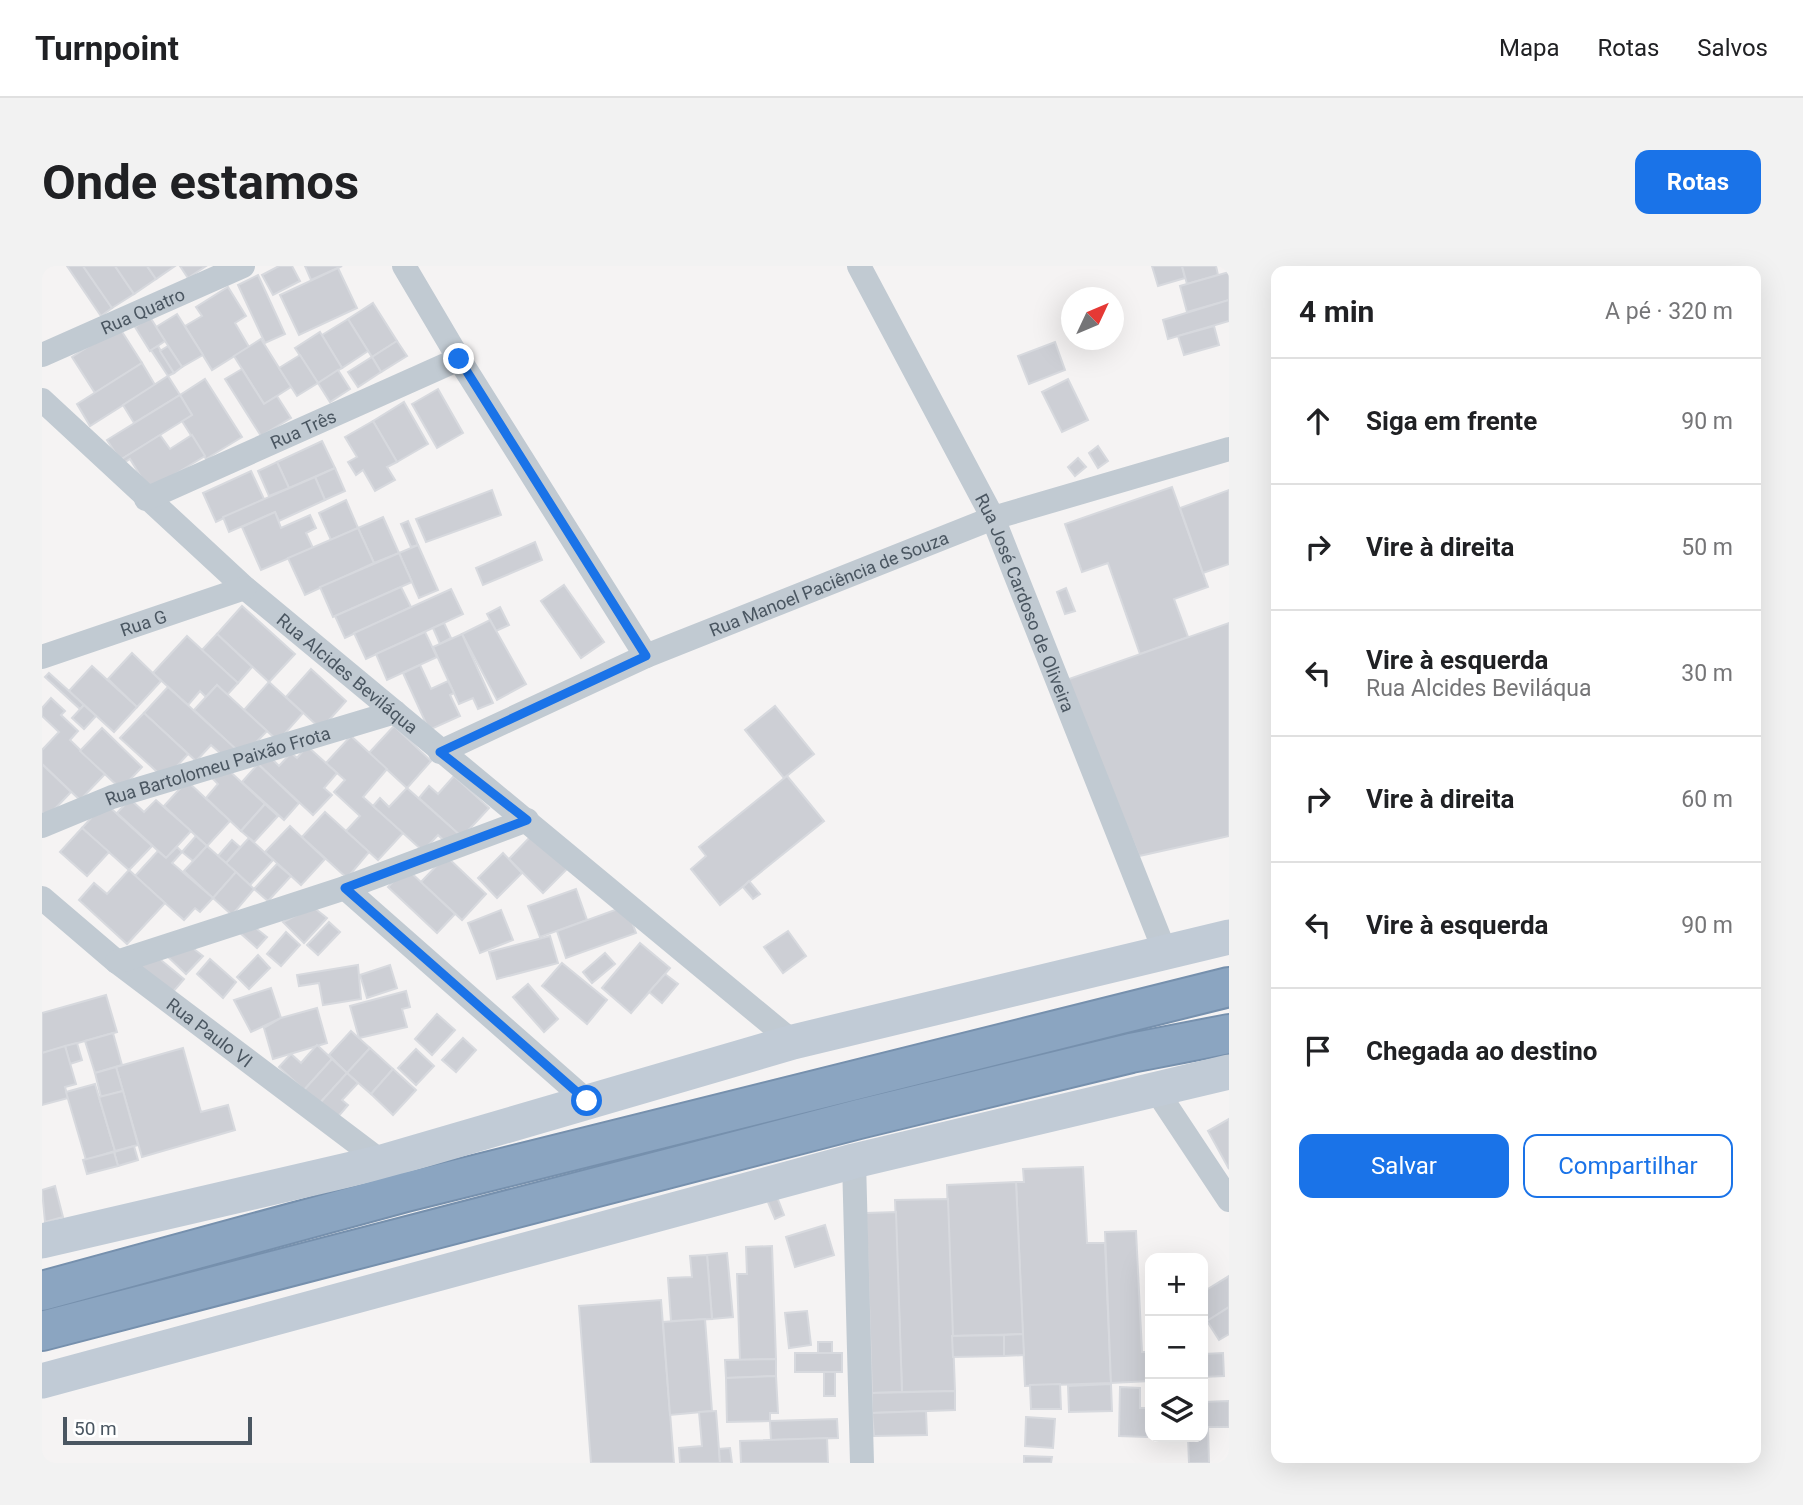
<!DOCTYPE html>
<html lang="pt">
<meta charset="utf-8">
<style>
body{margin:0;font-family:Roboto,sans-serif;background:#f2f2f2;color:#202124}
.controls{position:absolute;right:21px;bottom:21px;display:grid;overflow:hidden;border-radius:14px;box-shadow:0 7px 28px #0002}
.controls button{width:63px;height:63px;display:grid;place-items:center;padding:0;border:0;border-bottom:2px solid #e0e0e0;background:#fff;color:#202124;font:35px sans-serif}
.compass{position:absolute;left:1019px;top:21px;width:63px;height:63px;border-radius:50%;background:#fff;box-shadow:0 7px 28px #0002;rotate:46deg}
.scale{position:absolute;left:21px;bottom:18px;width:189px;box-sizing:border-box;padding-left:7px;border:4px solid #4a5661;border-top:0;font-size:19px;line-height:24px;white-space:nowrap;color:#4a5661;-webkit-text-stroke:5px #fff;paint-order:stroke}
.stop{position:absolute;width:21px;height:21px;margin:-16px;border:5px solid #1a73e8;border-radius:50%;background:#fff}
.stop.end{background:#1a73e8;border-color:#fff;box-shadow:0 2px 7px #0008}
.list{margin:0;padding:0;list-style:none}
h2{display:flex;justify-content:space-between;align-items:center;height:91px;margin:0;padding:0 28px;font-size:30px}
h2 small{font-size:23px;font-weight:400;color:#757577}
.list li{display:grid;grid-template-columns:46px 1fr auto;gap:21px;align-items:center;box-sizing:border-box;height:126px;padding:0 28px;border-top:2px solid #e0e0e0}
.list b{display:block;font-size:26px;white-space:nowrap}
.list p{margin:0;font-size:23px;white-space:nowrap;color:#757577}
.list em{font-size:23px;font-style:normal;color:#757577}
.actions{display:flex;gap:14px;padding:21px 28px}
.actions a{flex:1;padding:16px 0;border:2px solid #1a73e8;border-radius:14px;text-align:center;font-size:24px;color:#1a73e8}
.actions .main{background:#1a73e8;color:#fff}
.icon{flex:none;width:38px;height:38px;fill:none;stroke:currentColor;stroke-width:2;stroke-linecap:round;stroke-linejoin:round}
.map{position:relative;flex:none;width:1187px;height:1197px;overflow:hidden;border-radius:14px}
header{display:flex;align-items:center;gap:42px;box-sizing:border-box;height:98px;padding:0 35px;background:#fff;border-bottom:2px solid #e0e0e0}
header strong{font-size:33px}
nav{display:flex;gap:38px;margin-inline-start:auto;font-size:24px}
.intro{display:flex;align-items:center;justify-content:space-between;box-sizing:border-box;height:168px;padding:0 42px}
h1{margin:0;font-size:49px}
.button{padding:18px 32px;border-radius:14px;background:#1a73e8;color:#fff;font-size:24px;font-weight:700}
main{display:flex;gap:42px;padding:0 42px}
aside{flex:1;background:#fff;border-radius:14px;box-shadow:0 7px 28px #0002}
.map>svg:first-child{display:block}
.building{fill:#cdcfd5;stroke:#d7d9de;stroke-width:2}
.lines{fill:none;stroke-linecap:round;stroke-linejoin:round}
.highway-casing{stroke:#7690ad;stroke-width:42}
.street{stroke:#c1cad2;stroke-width:24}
.secondary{stroke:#c1cbd6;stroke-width:35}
.highway{stroke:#8ba5c1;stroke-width:38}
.route{stroke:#1a73e8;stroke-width:9}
.labels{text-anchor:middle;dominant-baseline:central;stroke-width:5;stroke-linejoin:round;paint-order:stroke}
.street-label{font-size:18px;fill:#4a5661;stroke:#fff}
</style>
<header>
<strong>Turnpoint</strong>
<nav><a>Mapa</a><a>Rotas</a><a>Salvos</a></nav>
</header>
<div class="intro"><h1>Onde estamos</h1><a class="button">Rotas</a></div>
<main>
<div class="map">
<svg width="1187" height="1197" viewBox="0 0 1187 1197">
<rect width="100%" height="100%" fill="#f5f3f3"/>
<g class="building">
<polygon points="25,0 41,0 70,42 59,50"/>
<polygon points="41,0 73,0 92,28 70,42"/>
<polygon points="73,0 105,0 114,13 92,28"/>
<polygon points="105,0 133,0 114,13"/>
<polygon points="138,0 164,0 146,12"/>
<polygon points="237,0 250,0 258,15 231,29 220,9"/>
<polygon points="263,0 300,0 269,14"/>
<polygon points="1110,0 1140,0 1143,12 1116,20"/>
<polygon points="1140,0 1174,0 1176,9 1145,18"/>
<polygon points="296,2 315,42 257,69 238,29"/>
<polygon points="1187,6 1187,34 1145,46 1138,20"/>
<polygon points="216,9 243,68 223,77 196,19"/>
<polygon points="186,21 204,50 193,57 207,81 170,104 143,60 160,50 154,41"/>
<polygon points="1187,34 1187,55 1126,73 1121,54"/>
<polygon points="331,37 355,75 330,91 306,53"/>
<polygon points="135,48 161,89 140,101 114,61"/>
<polygon points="108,51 123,75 108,85 93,61"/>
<polygon points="306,53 326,85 300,102 280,69"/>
<polygon points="1172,60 1177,79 1142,89 1136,70"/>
<polygon points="77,61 100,97 53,127 30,91"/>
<polygon points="278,66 300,102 276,117 253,82"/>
<polygon points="219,73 249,121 222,138 192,90"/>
<polygon points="355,75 365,90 339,106 330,91"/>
<polygon points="1013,76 1023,104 987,118 976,90"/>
<polygon points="116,80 132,107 126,110 109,84"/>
<polygon points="126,80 140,101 132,107 118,85"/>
<polygon points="258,89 276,117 255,130 237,102"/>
<polygon points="330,91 339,106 316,121 306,106"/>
<polygon points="100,97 113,119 48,160 35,138"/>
<polygon points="200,103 222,138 235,130 249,152 219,170 183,113"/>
<polygon points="296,104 308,123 288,136 276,117"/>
<polygon points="126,110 138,129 92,157 81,139"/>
<polygon points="163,113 200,171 164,193 140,155 150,149 138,129"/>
<polygon points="1026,113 1046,154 1020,166 1000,126"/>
<polygon points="396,123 421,167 395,182 370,138"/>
<polygon points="138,129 150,149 78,194 65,174"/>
<polygon points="362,136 386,178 355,196 331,155"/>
<polygon points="331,155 355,196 345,201 353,214 333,225 321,204 314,209 306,196 315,191 303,171"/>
<polygon points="118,169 128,183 150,169 163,190 107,224 88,193 80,198 78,194"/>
<polygon points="280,175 293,202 247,222 235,196"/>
<polygon points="1056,180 1066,195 1056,202 1047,187"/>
<polygon points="1036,192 1044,201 1033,210 1026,201"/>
<polygon points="235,196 247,222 227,230 216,205"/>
<polygon points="293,202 303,225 283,234 273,211"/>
<polygon points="209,205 222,233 174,256 161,227"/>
<polygon points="273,211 283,234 237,255 233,246 187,266 181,251"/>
<polygon points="1130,221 1166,321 1132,333 1146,371 1098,388 1066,297 1040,306 1023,258"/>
<polygon points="450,224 459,249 384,276 374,253"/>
<polygon points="1187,224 1187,298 1161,307 1138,242"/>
<polygon points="304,234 316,262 289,274 277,247"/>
<polygon points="233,246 239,262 268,249 274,262 264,267 271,282 219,304 200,261"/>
<polygon points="341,251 357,287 332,297 316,262"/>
<polygon points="366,255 376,279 369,281 359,258"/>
<polygon points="316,262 332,297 263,329 246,292"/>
<polygon points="493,276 500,294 441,319 434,302"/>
<polygon points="376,279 396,324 377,332 357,287"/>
<polygon points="357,287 370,316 291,351 278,321"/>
<polygon points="522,319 562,376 539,392 499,335"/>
<polygon points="359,321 369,341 303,372 293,350"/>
<polygon points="1024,322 1033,345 1023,348 1015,326"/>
<polygon points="409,323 421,348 324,393 312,367"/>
<polygon points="200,340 253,388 227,416 175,368"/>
<polygon points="458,341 467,359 454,365 445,348"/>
<polygon points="448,354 484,418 455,434 420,368"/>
<polygon points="402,357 409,372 398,378 391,362"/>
<polygon points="1187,357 1187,570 1097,590 1024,414"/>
<polygon points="383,366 395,391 345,414 334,388"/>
<polygon points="175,368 210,401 196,417 160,384"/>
<polygon points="420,368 451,437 436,443 431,432 417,438 391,381"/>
<polygon points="145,370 196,417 185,429 175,419 164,431 158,425 146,439 111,407"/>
<polygon points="90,387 119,415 95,441 66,413"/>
<polygon points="378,399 389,423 406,415 412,427 408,429 418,450 387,464 361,407"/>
<polygon points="50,400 95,441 72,466 27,425"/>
<polygon points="269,403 304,435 279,463 244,431"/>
<polygon points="7,407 27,425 42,439 38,443 3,411"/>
<polygon points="227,416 261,447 236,475 202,444"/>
<polygon points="175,419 225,465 201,490 152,444"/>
<polygon points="126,421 195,484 186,494 169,479 154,495 102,447"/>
<polygon points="9,432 23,445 19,449 36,465 28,474 63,508 38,534 0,498 0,484 17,466 0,450 0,442"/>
<polygon points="42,439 54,450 42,463 30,452"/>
<polygon points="733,440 772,488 742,512 703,464"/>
<polygon points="102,447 146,488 123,513 78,472"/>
<polygon points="352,460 389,495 365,522 327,487"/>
<polygon points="60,462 100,501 79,523 38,485"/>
<polygon points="309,470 345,503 321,531 361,567 336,594 304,565 318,550 292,526 303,514 284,497"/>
<polygon points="265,480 295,507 282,522 290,529 271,549 216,498 225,488 237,500 249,487 255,492"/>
<polygon points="0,498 29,526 5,551 0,546"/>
<polygon points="216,498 257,537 242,554 200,516"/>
<polygon points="182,500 223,538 199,565 164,532 176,518 171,513"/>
<polygon points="412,510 447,542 420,571 377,532 387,520 396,528"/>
<polygon points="745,510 782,555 678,639 649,603 664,590 657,581"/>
<polygon points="145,515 188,555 165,580 122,540"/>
<polygon points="365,522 420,571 410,582 396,569 381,585 331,540 338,532 347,541"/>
<polygon points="88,533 102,546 114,534 149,565 124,592 75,547"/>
<polygon points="63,537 110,580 87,604 40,562"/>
<polygon points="223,538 236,550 212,576 199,565"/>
<polygon points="283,546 327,586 305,612 260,571"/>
<polygon points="248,560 283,593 259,619 223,586"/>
<polygon points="40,562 67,586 45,610 18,586"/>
<polygon points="490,569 525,603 501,627 467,593"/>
<polygon points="154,570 165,580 151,595 140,586"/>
<polygon points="207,572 231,594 208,619 184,597"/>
<polygon points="190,574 198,581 184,597 176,590"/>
<polygon points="165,580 194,606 171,632 142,605"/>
<polygon points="135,581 140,586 130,597 171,632 158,646 153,642 142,654 93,610 116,585 124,592"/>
<polygon points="461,587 480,607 455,632 436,612"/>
<polygon points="404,590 444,628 420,654 379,616"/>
<polygon points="235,598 249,610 226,635 212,623"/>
<polygon points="364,602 413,648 395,667 346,621"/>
<polygon points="87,604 123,637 85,678 37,634 52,617 65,628"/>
<polygon points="194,606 212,623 190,649 171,632"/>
<polygon points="707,615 718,628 711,633 701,621"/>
<polygon points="534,623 545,654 498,671 486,640"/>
<polygon points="584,640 594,667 524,692 515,665"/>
<polygon points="271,641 285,652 262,677 241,656"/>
<polygon points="459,644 471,674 438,687 426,657"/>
<polygon points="287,656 298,666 276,689 265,679"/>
<polygon points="211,660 225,671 215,682 197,666"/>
<polygon points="746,665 764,690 741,707 722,681"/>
<polygon points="244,666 258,679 239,700 225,688"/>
<polygon points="508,670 516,697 455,713 447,686"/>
<polygon points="598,677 628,702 589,747 560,722"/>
<polygon points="148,680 161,690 144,708 124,689"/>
<polygon points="563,687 573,698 550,717 541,706"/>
<polygon points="216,689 228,702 207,723 195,711"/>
<polygon points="114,690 142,713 129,728 96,700"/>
<polygon points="168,693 194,716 181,732 155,708"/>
<polygon points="520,697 565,734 545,758 500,720"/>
<polygon points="316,699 319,733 281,739 277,717 257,720 255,709"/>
<polygon points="348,699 355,722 325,732 318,709"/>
<polygon points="623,708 636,718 620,737 607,726"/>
<polygon points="486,718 516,753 502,766 471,731"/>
<polygon points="229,722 239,752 209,766 192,734"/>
<polygon points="364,725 368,741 360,743 365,761 317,772 308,740"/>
<polygon points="64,729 75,766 0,787 0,747"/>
<polygon points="275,742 285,777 231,793 222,762 239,752"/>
<polygon points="395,748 413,764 390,789 373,773"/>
<polygon points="309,765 328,782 305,807 287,789"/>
<polygon points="71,767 80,799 53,807 43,775"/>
<polygon points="421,772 434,784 414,806 400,794"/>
<polygon points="35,777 40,794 28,798 23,780"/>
<polygon points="275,779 290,793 262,824 237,801 249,788 259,797"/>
<polygon points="23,780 34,818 23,821 26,832 0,839 0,787"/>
<polygon points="141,782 159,846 186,839 193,864 100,891 74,801"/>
<polygon points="328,782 351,803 329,828 305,807"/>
<polygon points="374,783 392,800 374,819 356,802"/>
<polygon points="290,793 305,807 277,838 262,824"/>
<polygon points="74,801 81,825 59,831 53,807"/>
<polygon points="351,803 374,824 351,849 329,828"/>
<polygon points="305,807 316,817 300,834 306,839 294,853 277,838"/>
<polygon points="53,818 73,885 44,894 24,826"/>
<polygon points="81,825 96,879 73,885 57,831"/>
<polygon points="1187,853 1187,903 1166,865"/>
<polygon points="92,880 96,894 76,900 72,886"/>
<polygon points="72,886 76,900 45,908 41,894"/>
<polygon points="1041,901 1045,977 1063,977 1069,1117 983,1120 974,916 982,916 981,903"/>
<polygon points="974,916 981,1068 910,1070 905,919"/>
<polygon points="13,920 21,951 3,956 0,924"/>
<polygon points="735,931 742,949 733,953 725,934"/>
<polygon points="906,933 913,1125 860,1126 853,934"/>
<polygon points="854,946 860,1126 830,1127 824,947"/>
<polygon points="783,959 792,989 753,1001 744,971"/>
<polygon points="1094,965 1100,1086 1108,1086 1108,1115 1069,1117 1063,966"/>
<polygon points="730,980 734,1093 698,1094 695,1008 705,1008 704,981"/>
<polygon points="685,987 691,1051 670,1053 665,989"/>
<polygon points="665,989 670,1053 629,1055 626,1012 650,1011 648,990"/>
<polygon points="1187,1010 1187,1041 1165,1055 1161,1048 1161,1026"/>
<polygon points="619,1034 632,1197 549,1197 537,1040"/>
<polygon points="1187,1041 1187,1068 1177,1074 1165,1055"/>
<polygon points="765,1045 769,1079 747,1082 743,1047"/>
<polygon points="663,1053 670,1145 628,1149 621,1056"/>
<polygon points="981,1068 982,1089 962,1090 962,1069"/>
<polygon points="962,1069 962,1090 911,1091 910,1070"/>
<rect x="776" y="1076" width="14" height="11"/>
<rect x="753" y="1087" width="47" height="19"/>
<polygon points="1181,1087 1182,1110 1161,1111 1161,1088"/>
<polygon points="734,1093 734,1110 684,1112 683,1094"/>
<rect x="782" y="1106" width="11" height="24"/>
<polygon points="734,1110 736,1147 728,1147 728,1155 685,1156 684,1112"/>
<polygon points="1018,1118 1019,1143 989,1143 988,1119"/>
<polygon points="1069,1118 1070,1145 1027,1146 1026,1120"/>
<polygon points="1078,1121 1098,1122 1098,1142 1106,1142 1105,1171 1077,1170"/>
<polygon points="913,1125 913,1144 830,1147 830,1127"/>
<polygon points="1187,1135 1187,1161 1161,1161 1161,1136"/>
<polygon points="674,1145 678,1197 638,1197 637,1182 660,1180 657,1146"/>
<polygon points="884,1145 885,1169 832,1170 830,1147"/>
<polygon points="984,1151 1013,1153 1011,1182 983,1180"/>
<polygon points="795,1153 796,1172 729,1174 728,1155"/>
<polygon points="1161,1161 1166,1161 1167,1197 1147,1197 1146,1171 1161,1171"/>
<polygon points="785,1172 786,1197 699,1197 698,1175"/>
<polygon points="688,1182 690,1197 678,1197 677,1183"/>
<polygon points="982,1190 1010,1191 1009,1197 982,1197"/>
</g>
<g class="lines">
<g class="highway-casing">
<g id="highway">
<polyline points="0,1025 364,926 1187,721"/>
<polyline points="0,1065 817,853 1089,787 1187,768"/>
</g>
</g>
<g class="street">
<polyline points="362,0 417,93 604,390"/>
<path id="s1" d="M 817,0 L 951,252 L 1123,686"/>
<path id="s2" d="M 0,89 L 201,0"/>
<path id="s3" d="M 0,134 L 203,322 L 751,776"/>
<path id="s4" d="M 104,233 L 417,93"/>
<path id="s5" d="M 0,391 L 203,322"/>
<path id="s6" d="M 398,486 L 604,390 L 951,252 L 1187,183"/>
<path id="s7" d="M 0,560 L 70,531 L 353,446"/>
<polyline points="303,622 545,835"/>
<path id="s8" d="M 0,632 L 75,696 L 340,896"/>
<polyline points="75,696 303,622 485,554"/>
<polyline points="1114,824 1187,934"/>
<polyline points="812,895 820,1197"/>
</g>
<g class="secondary">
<polyline points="0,975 340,896 751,776 1187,671"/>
<polyline points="0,1115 812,895 1187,806"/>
</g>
<use href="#highway" class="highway"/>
</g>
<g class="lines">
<polyline class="route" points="417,93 604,390 398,486 485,554 303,622 545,835"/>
</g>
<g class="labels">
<g class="street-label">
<text stroke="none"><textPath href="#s2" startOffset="110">Rua Quatro</textPath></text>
<text stroke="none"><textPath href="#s4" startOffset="172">Rua Três</textPath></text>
<text stroke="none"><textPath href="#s6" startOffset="424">Rua Manoel Paciência de Souza</textPath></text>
<text stroke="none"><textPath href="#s1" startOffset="376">Rua José Cardoso de Oliveira</textPath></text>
<text stroke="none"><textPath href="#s5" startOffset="107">Rua G</textPath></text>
<text stroke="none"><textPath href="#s3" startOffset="410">Rua Alcides Beviláqua</textPath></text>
<text stroke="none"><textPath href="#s7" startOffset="186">Rua Bartolomeu Paixão Frota</textPath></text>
<text stroke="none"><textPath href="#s8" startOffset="215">Rua Paulo VI</textPath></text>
</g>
</g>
</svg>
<div class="controls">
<button>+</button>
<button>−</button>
<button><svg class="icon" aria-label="layers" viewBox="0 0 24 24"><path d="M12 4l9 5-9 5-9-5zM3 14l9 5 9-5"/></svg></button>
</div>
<svg class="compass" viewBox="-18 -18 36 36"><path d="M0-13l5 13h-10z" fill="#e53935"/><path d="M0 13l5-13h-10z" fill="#757577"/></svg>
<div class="scale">50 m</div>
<div class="stop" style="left:545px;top:835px"></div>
<div class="stop end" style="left:417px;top:93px"></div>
</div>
<aside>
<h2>4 min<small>A pé · 320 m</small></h2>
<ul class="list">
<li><svg class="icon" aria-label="ahead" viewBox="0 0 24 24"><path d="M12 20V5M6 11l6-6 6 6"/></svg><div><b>Siga em frente</b></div><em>90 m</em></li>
<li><svg class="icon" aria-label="right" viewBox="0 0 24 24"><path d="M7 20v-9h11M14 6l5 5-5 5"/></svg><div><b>Vire à direita</b></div><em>50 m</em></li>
<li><svg class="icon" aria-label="left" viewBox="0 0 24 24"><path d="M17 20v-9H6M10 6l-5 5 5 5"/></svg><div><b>Vire à esquerda</b><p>Rua Alcides Beviláqua</p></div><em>30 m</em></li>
<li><svg class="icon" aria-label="right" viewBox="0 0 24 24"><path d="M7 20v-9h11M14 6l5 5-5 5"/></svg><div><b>Vire à direita</b></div><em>60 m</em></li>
<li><svg class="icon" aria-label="left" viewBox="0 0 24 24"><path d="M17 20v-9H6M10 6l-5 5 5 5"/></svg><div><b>Vire à esquerda</b></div><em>90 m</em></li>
<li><svg class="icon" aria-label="arrive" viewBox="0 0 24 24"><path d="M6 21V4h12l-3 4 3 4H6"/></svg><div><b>Chegada ao destino</b></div></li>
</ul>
<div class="actions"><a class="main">Salvar</a><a>Compartilhar</a></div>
</aside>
</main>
